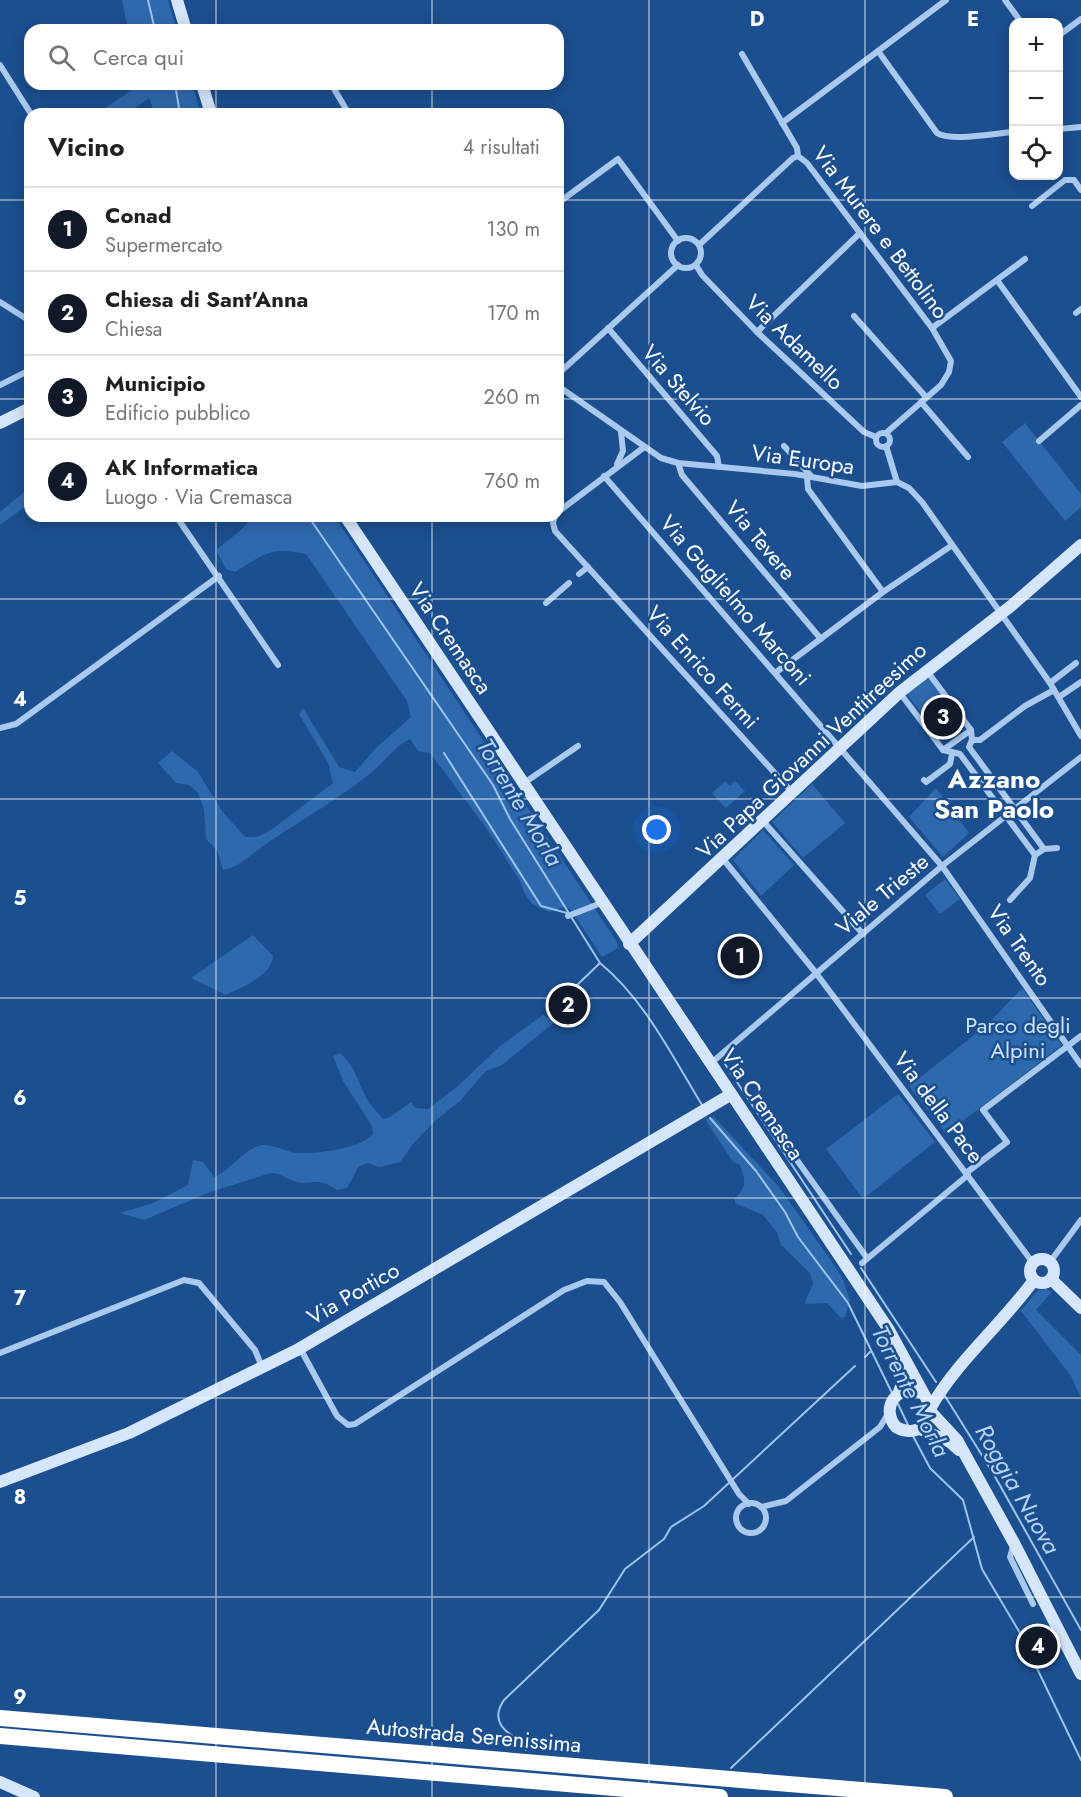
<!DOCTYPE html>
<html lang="it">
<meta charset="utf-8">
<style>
body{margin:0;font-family:Jost,sans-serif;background:#f6f6f6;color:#202124}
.controls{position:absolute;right:18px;top:18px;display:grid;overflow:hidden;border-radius:12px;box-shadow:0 3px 15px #0003}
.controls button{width:54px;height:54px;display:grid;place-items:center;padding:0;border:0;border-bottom:2px solid #e0e0e0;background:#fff;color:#202124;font:30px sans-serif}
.you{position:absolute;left:657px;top:830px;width:21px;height:21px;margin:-15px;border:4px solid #fff;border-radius:50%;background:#1a73e8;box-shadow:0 0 0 9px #1a73e833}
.badge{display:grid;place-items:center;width:39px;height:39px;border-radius:50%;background:#111827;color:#fff;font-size:20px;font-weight:700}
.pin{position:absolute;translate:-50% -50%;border:3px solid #fff;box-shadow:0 2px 6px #0006}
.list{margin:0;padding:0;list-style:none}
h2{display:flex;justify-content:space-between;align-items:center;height:78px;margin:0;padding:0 24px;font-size:26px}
h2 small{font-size:20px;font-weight:400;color:#757577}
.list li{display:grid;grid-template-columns:39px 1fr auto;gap:18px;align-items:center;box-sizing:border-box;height:84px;padding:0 24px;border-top:2px solid #e0e0e0}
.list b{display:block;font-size:22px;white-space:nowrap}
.list p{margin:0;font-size:20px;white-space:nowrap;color:#757577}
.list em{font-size:20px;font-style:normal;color:#757577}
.icon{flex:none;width:33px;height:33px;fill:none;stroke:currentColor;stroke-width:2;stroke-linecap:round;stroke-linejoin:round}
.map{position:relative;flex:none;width:1081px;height:1797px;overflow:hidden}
.search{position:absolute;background:#fff;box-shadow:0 3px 15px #0003;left:24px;top:24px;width:540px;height:66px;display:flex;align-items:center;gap:15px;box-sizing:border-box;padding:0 21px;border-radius:18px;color:#757577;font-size:22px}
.panel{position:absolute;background:#fff;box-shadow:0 3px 15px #0003;left:24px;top:108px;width:540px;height:414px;border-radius:18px}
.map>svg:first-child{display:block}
.green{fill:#2e69ad}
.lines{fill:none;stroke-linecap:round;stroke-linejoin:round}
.stream{stroke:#9cc4f0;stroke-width:2}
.street{stroke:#a9c9ee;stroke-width:6}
.secondary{stroke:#d6e6fa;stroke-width:12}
.highway{stroke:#fff;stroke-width:16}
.grid{fill:none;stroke:#fff;stroke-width:1.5;stroke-opacity:0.55}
.labels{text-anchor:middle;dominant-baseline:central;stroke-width:5;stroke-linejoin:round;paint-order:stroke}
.street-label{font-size:22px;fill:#fff;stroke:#1b4f8f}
.park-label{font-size:22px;fill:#cfe3fa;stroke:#1b4f8f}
.water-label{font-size:24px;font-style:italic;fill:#b5d3f5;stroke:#1b4f8f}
.quarter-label{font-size:26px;font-weight:bold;fill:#fff;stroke:#1b4f8f}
.grid-label{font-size:20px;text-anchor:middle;font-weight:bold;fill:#fff;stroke:#1b4f8f;stroke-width:5;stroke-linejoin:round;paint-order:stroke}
</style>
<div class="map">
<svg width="1081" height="1797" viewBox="0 0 1081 1797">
<rect width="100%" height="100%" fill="#1b4f8f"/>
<g class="green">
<polygon points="122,0 168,0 177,30 128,30"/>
<polygon points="140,84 192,84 201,114 155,114 149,98 127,114 97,114"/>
<polygon points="1025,423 1081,494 1081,507 1065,521 1002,442"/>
<polygon points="30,487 30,503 0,525 0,512"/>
<path d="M 253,516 L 334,516 L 617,942 L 618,948 L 602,957 L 570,909 L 564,907 L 549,912 L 532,904 L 525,894 L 520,881 L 487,829 L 430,753 L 418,751 L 410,739 C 395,746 385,761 372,772 C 339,799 301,820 266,844 C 252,853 240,867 223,870 L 217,850 L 206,839 L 204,809 L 198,793 L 189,785 L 176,783 L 158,763 L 172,751 L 198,772 L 222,811 L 245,837 L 257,837 L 271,830 L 333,783 L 328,763 L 299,714 L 303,708 L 339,767 L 355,772 L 376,748 L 411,717 L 407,701 L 306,554 C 270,546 265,554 235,572 L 226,569 L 216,550 L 241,530 Z"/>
<polygon points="928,676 946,701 924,717 907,694"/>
<polygon points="725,781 730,786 735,781 745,791 726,808 712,793"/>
<polygon points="812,784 845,823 803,858 772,822"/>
<polygon points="936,788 969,833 943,857 909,817"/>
<polygon points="763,830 794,865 761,896 733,860"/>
<polygon points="945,879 960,899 940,914 925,895"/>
<path d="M 253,935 L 273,956 C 271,977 243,986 226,995 L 191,978 Z"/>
<polygon points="1022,988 1062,1045 946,1134 909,1086 987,1025"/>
<path d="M 543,1015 L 556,1021 L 502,1065 L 486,1071 L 460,1101 L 435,1121 L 413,1144 L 400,1162 L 380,1167 L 368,1163 L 359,1166 L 347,1188 L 337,1190 C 315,1175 311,1187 294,1181 C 284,1178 282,1173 271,1173 L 210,1192 L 144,1220 L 120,1213 L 153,1203 L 188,1185 L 193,1160 L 203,1162 L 214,1177 C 232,1170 243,1148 263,1145 C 274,1144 287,1153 299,1153 C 316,1154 363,1148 373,1134 L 372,1126 L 343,1081 L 333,1056 L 340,1053 C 355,1065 358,1083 367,1099 C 371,1106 378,1113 383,1119 L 390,1117 L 411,1102 L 415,1108 L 428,1109 L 457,1087 L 500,1046 Z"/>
<polygon points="898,1094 935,1142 863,1199 826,1149"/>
<path d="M 714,1117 L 779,1187 L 830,1259 L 842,1277 L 850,1300 L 845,1317 L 841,1318 L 827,1303 L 806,1304 L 805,1302 L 813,1284 L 810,1273 L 781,1245 L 777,1232 L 763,1215 L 735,1203 L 735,1199 C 747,1186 746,1181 740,1165 L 733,1162 L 705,1119 Z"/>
<polygon points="1047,1289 1052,1292 1036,1310 1081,1355 1081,1398 1071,1376 1021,1311 1037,1291"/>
</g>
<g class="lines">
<g class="stream">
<polyline points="148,0 155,30"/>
<polyline points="175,84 180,114"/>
<path d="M 308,516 L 493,785 L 510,819 L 600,963 C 645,1000 672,1056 702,1105"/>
<polyline points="444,753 541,906 567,913"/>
<polyline points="549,1012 600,963"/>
<polyline points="725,1064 851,1254"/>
<polyline points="710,1118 756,1171 785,1212 798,1237 848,1303 892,1393"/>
<polyline points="861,1268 936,1382"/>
<polyline points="865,1357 871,1351"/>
<polyline points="945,1396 993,1473 1081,1630"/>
<polyline points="898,1404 908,1425"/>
<polyline points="913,1436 930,1468 963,1500 982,1569 1020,1633 1081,1760"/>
<path d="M 526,1750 L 526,1743 C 506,1734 489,1722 504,1700 L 599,1610 L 625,1569 L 664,1539 L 671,1527 L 704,1506 L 855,1366"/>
<polyline points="731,1768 974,1537"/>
</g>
<g class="street">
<polyline points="1005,0 1021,22"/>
<polyline points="1058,36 1081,19"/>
<path d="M 878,51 L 937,133 C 951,142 995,133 1014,132"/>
<polyline points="742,54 797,148 798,156 807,163 932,328 951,361 949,372 941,385 886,433"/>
<polyline points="0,65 31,114"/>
<polyline points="331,84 346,109 346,114"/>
<polyline points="782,123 946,0"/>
<polyline points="1058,129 1081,127"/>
<polyline points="558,203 618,159 678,241"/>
<polyline points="1032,206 1065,180 1074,180 1081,190"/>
<circle cx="686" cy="253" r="15"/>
<polyline points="699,245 793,158 798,156"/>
<polyline points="696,265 702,275 757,332 864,432 876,437"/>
<polyline points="997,280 1081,397"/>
<polyline points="0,302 30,321"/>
<polyline points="1076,313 1081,309"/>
<polyline points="854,316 926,397"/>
<polyline points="608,328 717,456 719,467"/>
<polyline points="932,328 1025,259"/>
<polyline points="757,332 860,233"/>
<polyline points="558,374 678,265"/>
<polyline points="0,385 30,370"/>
<polyline points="558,386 661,458 678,463 795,474 862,486 897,482 909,488 922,502 1050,683 1081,736"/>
<polyline points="921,402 968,457"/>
<circle cx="883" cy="440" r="7"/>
<polyline points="1039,441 1081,405"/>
<polyline points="784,446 812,477"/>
<polyline points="886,446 897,482"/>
<polyline points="678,463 682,475 821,639"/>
<polyline points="617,464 623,451 621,432"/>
<polyline points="604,476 942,866 1081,1065"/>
<polyline points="807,477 808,489 883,592"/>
<polyline points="558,512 643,448"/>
<polyline points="176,516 278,665"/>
<polyline points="477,516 480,519"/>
<polyline points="555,516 553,523 555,531 792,792"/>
<polyline points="579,574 588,567"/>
<polyline points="546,603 569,583"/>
<polyline points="775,673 883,592 951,546"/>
<polyline points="1050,683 1076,663"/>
<polyline points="900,693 943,750 960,754 1035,855 1044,849 969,747 972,740 971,730 927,671"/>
<polyline points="1059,697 1081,682"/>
<polyline points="0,728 16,724 219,576"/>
<polyline points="972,740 980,740 1025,706 1054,690"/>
<polyline points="943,750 971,730"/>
<polyline points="924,780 926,782 950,764 952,754"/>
<polyline points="524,783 578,746"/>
<polyline points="763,821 863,934"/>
<polyline points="1044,849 1057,848"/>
<polyline points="723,859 816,973 1033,1263"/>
<polyline points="1010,900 1030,878 1035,855"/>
<polyline points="568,916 601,903"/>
<polyline points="710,1064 942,866 1081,757"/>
<polyline points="779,1135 867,1258"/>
<polyline points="966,1173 1007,1142 983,1110 1081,1036"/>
<polyline points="1050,1262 1081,1220"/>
<polyline points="862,1263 968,1175"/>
<polyline points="297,1350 301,1350 337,1416 348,1425 355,1424 564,1290 587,1281 604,1282 620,1302 739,1494 749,1504"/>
<polyline points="0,1353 184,1280 199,1283 255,1350 262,1367"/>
<circle cx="751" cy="1518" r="15"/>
<polyline points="761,1507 786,1501 880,1427 889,1412"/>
<polyline points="1014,1543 1010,1557 1033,1604"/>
</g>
<g class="secondary">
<polyline points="177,0 186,30"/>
<polyline points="202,84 211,114"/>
<polyline points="0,423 30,408"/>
<path d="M 345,516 L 889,1330 L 931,1407 C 932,1427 913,1437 896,1427 C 879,1407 899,1382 922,1393"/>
<polyline points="629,944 900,692 1011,606 1081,545"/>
<circle cx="1042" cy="1271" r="12"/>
<polyline points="1051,1279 1081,1308"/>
<polyline points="898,1357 904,1378 899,1392"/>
<path d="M 931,1407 C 958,1360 1002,1324 1034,1280"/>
<polyline points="931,1412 957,1440 1014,1543 1081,1674"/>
<polyline points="920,1429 950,1442 959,1450"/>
<polyline points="0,1482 129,1433 297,1350 730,1095"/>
<polyline points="0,1782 34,1797"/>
</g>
<g class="highway">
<polyline points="0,1718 945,1797"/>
<polyline points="0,1736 720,1797"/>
</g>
</g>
<path class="grid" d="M 216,0 L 216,30M 432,0 L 432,30M 649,0 L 649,1797M 865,0 L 865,1797M 216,84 L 216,114M 432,84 L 432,114M 0,200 L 30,200M 558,200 L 1081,200M 0,399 L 30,399M 558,399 L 1081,399M 216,516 L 216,1797M 432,516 L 432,1797M 0,599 L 1081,599M 0,799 L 1081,799M 0,998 L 1081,998M 0,1198 L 1081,1198M 0,1398 L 1081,1398M 0,1597 L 1081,1597"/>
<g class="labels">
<g class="street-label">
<text transform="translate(881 232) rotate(53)">Via Murere e Bettolino</text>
<text transform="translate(795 342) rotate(44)">Via Adamello</text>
<text transform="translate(679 385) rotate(49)">Via Stelvio</text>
<text transform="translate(803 459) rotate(8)">Via Europa</text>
<text transform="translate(761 540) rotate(50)">Via Tevere</text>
<text transform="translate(736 600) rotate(49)">Via Guglielmo Marconi</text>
<text transform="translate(451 638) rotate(56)">Via Cremasca</text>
<text transform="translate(703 667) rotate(48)">Via Enrico Fermi</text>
<text transform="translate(811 750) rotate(-43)">Via Papa Giovanni Ventitreesimo</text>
<text transform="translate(882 894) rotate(-40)">Viale Trieste</text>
<text transform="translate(1020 945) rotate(55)">Via Trento</text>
<text transform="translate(763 1104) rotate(56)">Via Cremasca</text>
<text transform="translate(939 1107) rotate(53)">Via della Pace</text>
<text transform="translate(353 1293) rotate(-30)">Via Portico</text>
<text transform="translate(474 1735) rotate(5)">Autostrada Serenissima</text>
</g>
<g class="park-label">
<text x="1018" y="1025">Parco degli<tspan x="1018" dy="25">Alpini</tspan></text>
</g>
<g class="water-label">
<text transform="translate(520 802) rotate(59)">Torrente Morla</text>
<text transform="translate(911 1391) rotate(63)">Torrente Morla</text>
<text transform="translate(1018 1489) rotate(60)">Roggia Nuova</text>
</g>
<g class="quarter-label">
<text x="994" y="779">Azzano<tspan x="994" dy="30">San Paolo</tspan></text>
</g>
</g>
<g class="grid-label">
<text x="757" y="26">D</text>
<text x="973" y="26">E</text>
<text x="20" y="706">4</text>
<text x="20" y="905">5</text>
<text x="20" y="1105">6</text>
<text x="20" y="1305">7</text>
<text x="20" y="1504">8</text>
<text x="20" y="1704">9</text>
</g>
</svg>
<div class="controls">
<button>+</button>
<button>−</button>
<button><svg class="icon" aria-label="locate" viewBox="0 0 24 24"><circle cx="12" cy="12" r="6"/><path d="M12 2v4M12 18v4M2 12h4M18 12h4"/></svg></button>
</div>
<div class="you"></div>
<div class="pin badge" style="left:740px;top:956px">1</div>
<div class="pin badge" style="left:568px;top:1005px">2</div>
<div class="pin badge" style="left:943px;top:717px">3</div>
<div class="pin badge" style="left:1038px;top:1646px">4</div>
<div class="search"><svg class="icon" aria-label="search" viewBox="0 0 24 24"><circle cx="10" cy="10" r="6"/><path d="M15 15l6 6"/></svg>Cerca qui</div>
<section class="panel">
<h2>Vicino<small>4 risultati</small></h2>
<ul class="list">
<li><span class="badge">1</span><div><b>Conad</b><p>Supermercato</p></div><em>130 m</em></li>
<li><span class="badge">2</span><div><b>Chiesa di Sant'Anna</b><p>Chiesa</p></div><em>170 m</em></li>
<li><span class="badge">3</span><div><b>Municipio</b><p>Edificio pubblico</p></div><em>260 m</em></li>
<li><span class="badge">4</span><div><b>AK Informatica</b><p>Luogo · Via Cremasca</p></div><em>760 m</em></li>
</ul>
</section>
</div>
